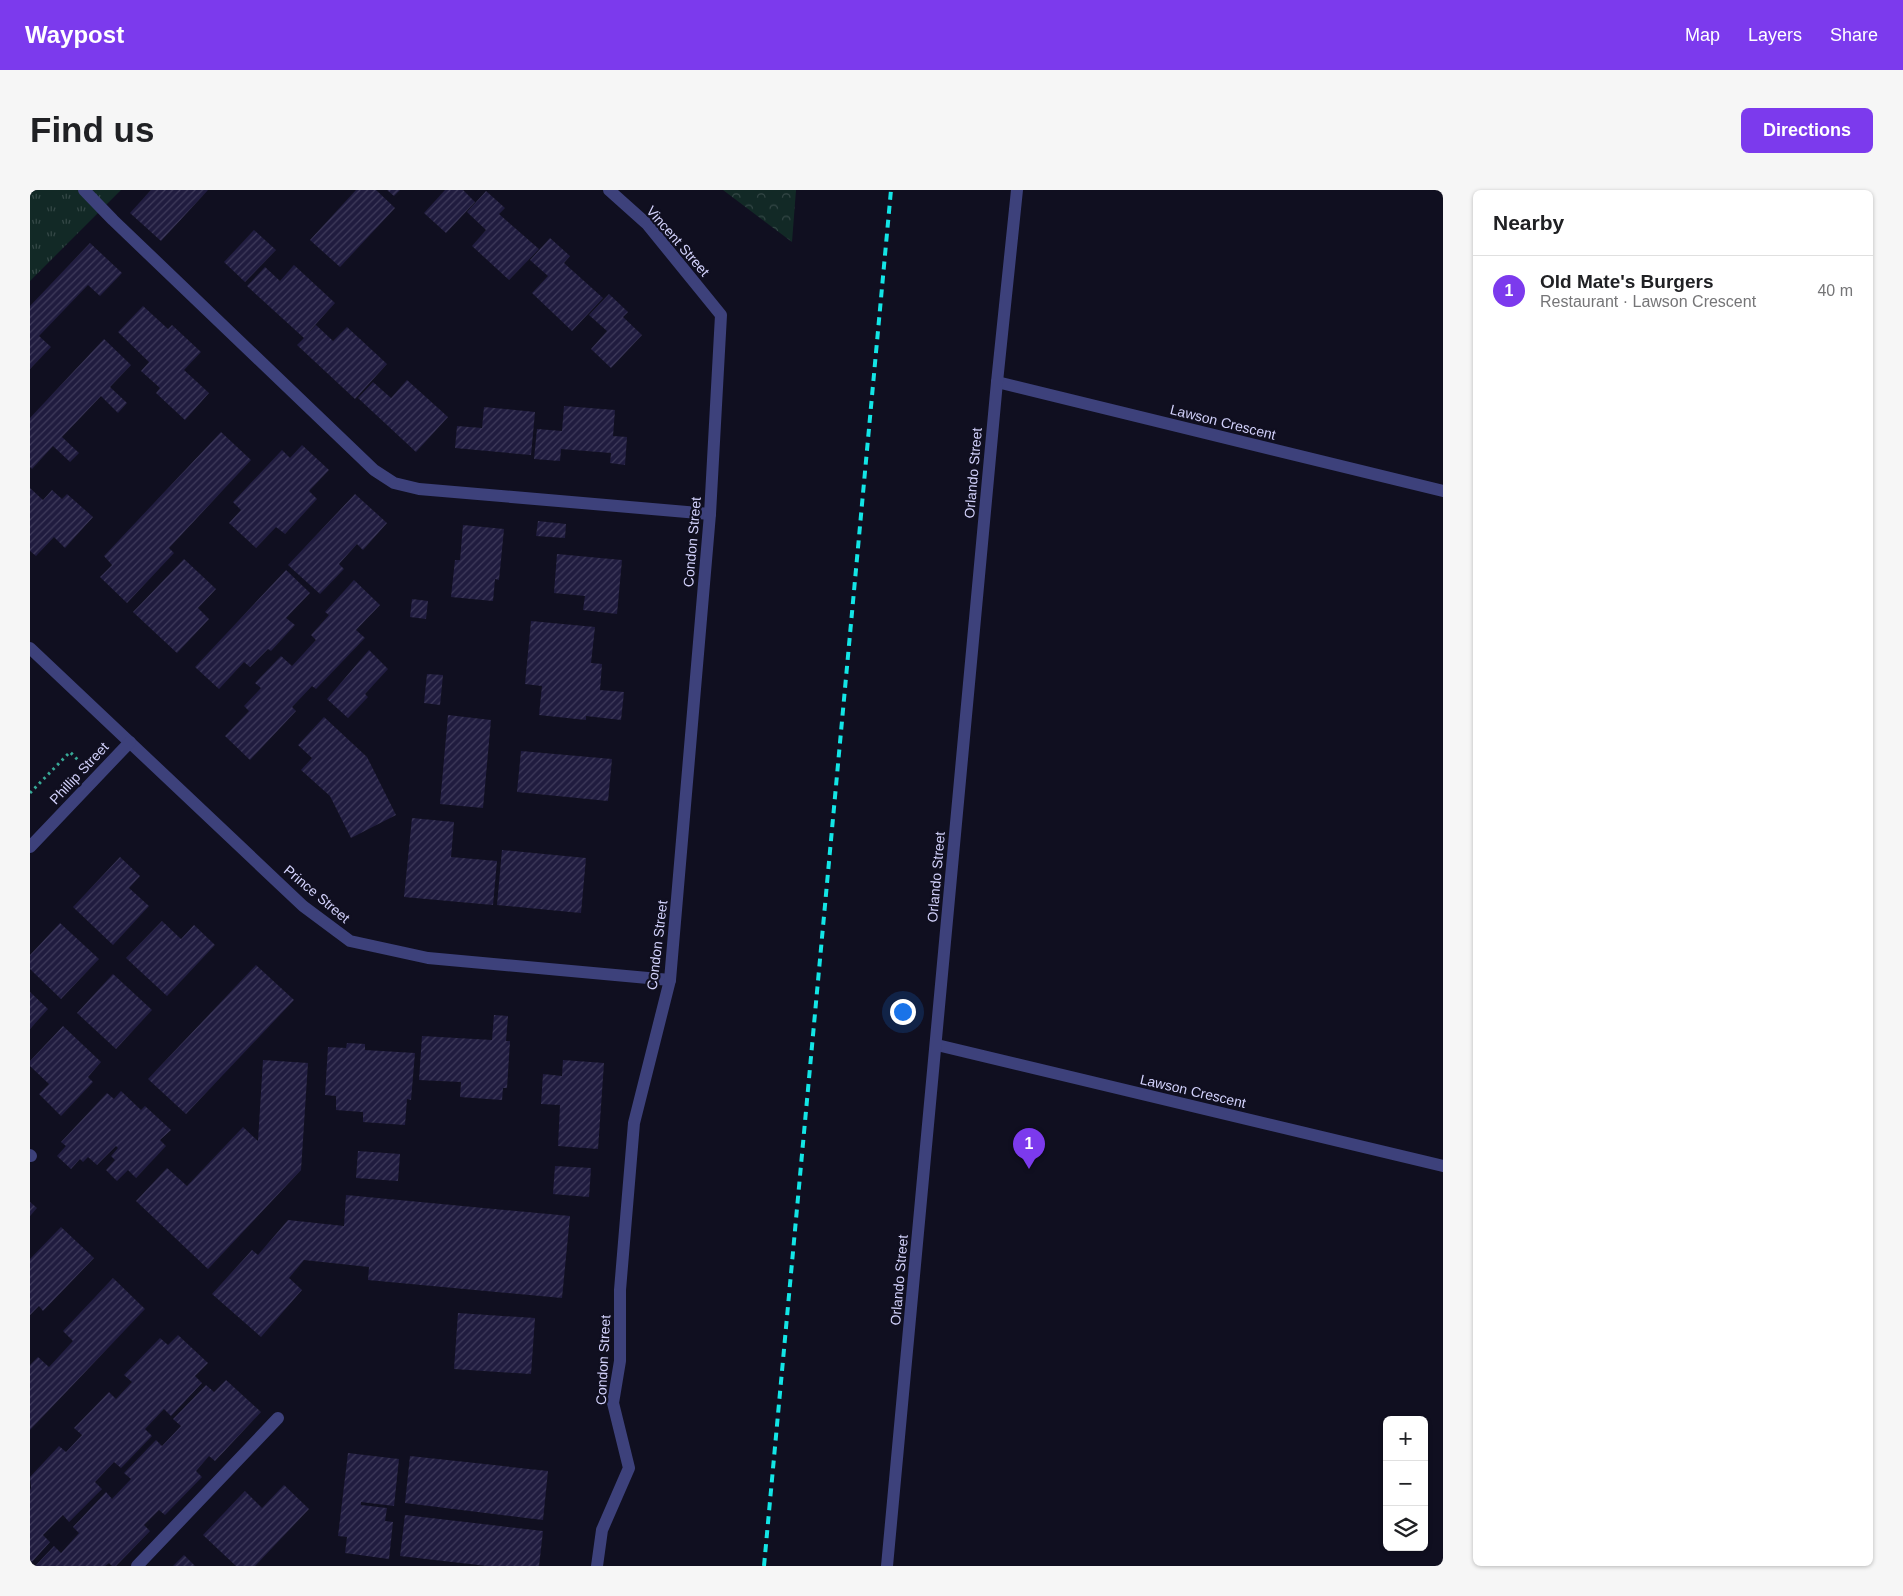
<!DOCTYPE html>
<meta charset="utf-8">
<style>
body{margin:0;font-family:Arial,sans-serif;background:#f6f6f6;color:#202124}
.controls{position:absolute;right:15px;bottom:15px;display:grid;overflow:hidden;border-radius:8px;box-shadow:0 1px 4px #0004}
.controls button{width:45px;height:45px;display:grid;place-items:center;padding:0;border:0;border-bottom:1px solid #e0e0e0;background:#fff;color:#202124;font:25px sans-serif}
.you{position:absolute;left:872px;top:821px;width:18px;height:18px;margin:-12px;border:4px solid #fff;border-radius:50%;background:#1a73e8;box-shadow:0 0 0 8px #1a73e833}
.badge{display:grid;place-items:center;width:32px;height:32px;border-radius:50%;background:#7c3aed;color:#fff;font-size:16px;font-weight:700}
.pin{position:absolute;translate:-50% -41px;filter:drop-shadow(0 1px 2px #0008)}
.pin::after{content:'';position:absolute;top:26px;width:18px;height:15px;background:inherit;clip-path:polygon(0 0,100% 0,50% 100%)}
.list{margin:0;padding:0;list-style:none}
h2{display:flex;justify-content:space-between;align-items:center;height:65px;margin:0;padding:0 20px;font-size:21px}
h2 small{font-size:16px;font-weight:400;color:#757577}
.list li{display:grid;grid-template-columns:32px 1fr auto;gap:15px;align-items:center;box-sizing:border-box;height:70px;padding:0 20px;border-top:1px solid #e0e0e0}
.list b{display:block;font-size:19px;white-space:nowrap}
.list p{margin:0;font-size:16px;white-space:nowrap;color:#757577}
.list em{font-size:16px;font-style:normal;color:#757577}
.icon{flex:none;width:28px;height:28px;fill:none;stroke:currentColor;stroke-width:2;stroke-linecap:round;stroke-linejoin:round}
.map{position:relative;flex:none;width:1413px;height:1376px;overflow:hidden;border-radius:8px}
header{display:flex;align-items:center;gap:30px;box-sizing:border-box;height:70px;padding:0 25px;background:#7c3aed;color:#fff}
header strong{font-size:24px}
nav{display:flex;gap:28px;margin-inline-start:auto;font-size:18px}
.intro{display:flex;align-items:center;justify-content:space-between;box-sizing:border-box;height:120px;padding:0 30px}
h1{margin:0;font-size:35px}
.button{padding:12px 22px;border-radius:8px;background:#7c3aed;color:#fff;font-size:18px;font-weight:700}
main{display:flex;gap:30px;padding:0 30px}
aside{flex:1;background:#fff;border-radius:8px;box-shadow:0 1px 4px #0004}
.map>svg:first-child{display:block}
.forest{fill:url(#forest-crowns)}
.park{fill:url(#park-tufts)}
.building{fill:url(#building-hatch)}
.lines{fill:none;stroke-linecap:round;stroke-linejoin:round}
.path{stroke:#38a997;stroke-width:3;stroke-dasharray:2.5 4;stroke-linecap:butt}
.minor{stroke:#3d417b;stroke-width:12}
.rail{stroke:#13e5e6;stroke-width:4;stroke-dasharray:8 6;stroke-linecap:butt}
.labels{text-anchor:middle;dominant-baseline:central;stroke-width:4.5;stroke-linejoin:round;paint-order:stroke}
.street-label{font-size:14px;fill:#d2d1fb;stroke:#100f20}
</style>
<header>
<strong>Waypost</strong>
<nav><a>Map</a><a>Layers</a><a>Share</a></nav>
</header>
<div class="intro"><h1>Find us</h1><a class="button">Directions</a></div>
<main>
<div class="map">
<svg width="1413" height="1376" viewBox="0 0 1413 1376">
<defs>
<pattern id="forest-crowns" width="20" height="18" patternUnits="userSpaceOnUse" patternTransform="scale(1.25)"><rect width="20" height="18" fill="#122926"/><path d="M2 6a3 3 0 1 1 6 0M12 15a3 3 0 1 1 6 0" fill="none" stroke="#344746"/></pattern>
<pattern id="park-tufts" width="24" height="20" patternUnits="userSpaceOnUse" patternTransform="scale(1.25)"><rect width="24" height="20" fill="#122926"/><path d="M3 7l-1-3M5 7V3M7 7l1-3M15 17l-1-3M17 17v-4M19 17l1-3" fill="none" stroke="#344746"/></pattern>
<pattern id="building-hatch" width="6" height="6" patternUnits="userSpaceOnUse" patternTransform="scale(1.25)"><rect width="6" height="6" fill="#201c3f"/><path d="M-1 1l2-2M0 6l6-6M5 7l2-2" fill="none" stroke="#403c5c"/></pattern>
</defs>
<rect width="100%" height="100%" fill="#100f20"/>
<polygon class="forest" points="693,0 766,0 762,52"/>
<polygon class="park" points="0,0 91,0 0,91"/>
<g class="building">
<polygon points="121,0 178,0 131,51 100,23"/>
<polygon points="326,0 346,0 365,18 310,77 280,50"/>
<polygon points="357,0 370,0 364,6"/>
<polygon points="415,0 433,0 445,12 416,43 394,23"/>
<polygon points="456,1 475,18 469,24 509,59 479,90 442,56 456,40 437,22"/>
<polygon points="224,40 246,60 215,92 194,72"/>
<polygon points="520,48 540,66 534,73 573,108 542,141 502,103 518,86 500,70"/>
<polygon points="60,53 92,83 70,106 58,95 9,146 21,157 0,179 0,116"/>
<polygon points="264,75 305,113 275,146 286,135 303,151 317,137 357,174 325,209 267,155 274,148 217,96 235,77 250,91"/>
<polygon points="579,104 598,122 593,127 612,145 581,178 561,159 577,141 559,125"/>
<polygon points="113,116 138,139 142,135 171,162 154,180 179,203 155,230 126,203 130,198 111,181 119,172 88,142"/>
<polygon points="74,149 101,175 80,197 97,213 88,223 71,206 32,247 49,263 40,272 23,256 2,279 0,277 0,228"/>
<polygon points="377,190 418,227 386,262 328,208 343,192 361,208"/>
<polygon points="534,216 585,220 583,246 597,247 595,275 580,273 581,263 531,259 530,271 504,269 507,239 532,241"/>
<polygon points="454,217 505,222 501,265 425,258 427,236 452,238"/>
<polygon points="191,242 221,270 139,358 144,363 97,413 70,387 82,375 74,366"/>
<polygon points="272,255 299,280 279,301 287,309 255,344 246,337 226,358 199,333 211,320 203,312 252,260 260,268"/>
<polygon points="0,298 13,310 22,300 32,309 37,304 63,327 35,358 24,347 6,366 0,361"/>
<polygon points="325,304 357,333 333,360 327,354 309,374 314,379 290,404 258,375"/>
<polygon points="508,331 536,334 535,348 506,346"/>
<polygon points="433,335 474,339 469,390 465,389 463,411 421,407 425,370 430,370"/>
<polygon points="527,364 592,370 587,424 553,420 555,406 524,403"/>
<polygon points="154,369 186,399 168,418 179,429 147,463 103,422"/>
<polygon points="256,380 280,403 256,428 265,435 241,461 238,459 220,477 214,472 189,499 165,477"/>
<polygon points="324,390 350,415 326,440 335,448 286,499 282,496 262,517 266,521 220,570 195,546 219,521 214,516 231,498 225,493 251,466 262,476 286,450 281,445 299,425 295,422"/>
<polygon points="382,409 398,411 396,429 380,427"/>
<polygon points="501,431 565,437 561,473 572,474 570,500 594,502 591,530 556,526 556,530 509,525 512,496 495,494"/>
<polygon points="339,460 358,479 335,504 338,507 318,528 297,509"/>
<polygon points="397,484 413,485 410,515 394,513"/>
<polygon points="418,525 461,530 453,618 410,614"/>
<polygon points="294,527 337,567 366,625 321,648 300,606 271,580 282,568 268,555"/>
<polygon points="491,561 582,569 578,611 487,602"/>
<polygon points="382,628 424,632 421,667 467,671 463,715 374,707"/>
<polygon points="472,660 556,668 551,723 467,715"/>
<polygon points="90,667 110,686 99,698 119,716 83,755 43,717"/>
<polygon points="132,731 151,749 164,735 185,755 137,806 96,768"/>
<polygon points="30,733 69,769 31,809 0,779 0,765"/>
<polygon points="226,775 264,810 156,924 118,889"/>
<polygon points="83,784 122,820 86,859 47,823"/>
<polygon points="0,802 18,819 0,839"/>
<polygon points="464,825 478,826 476,851 480,851 477,898 473,898 472,910 430,907 431,892 389,890 392,846 462,850"/>
<polygon points="33,836 71,872 58,887 63,892 31,926 9,904 19,894 0,876 0,871"/>
<polygon points="317,853 335,854 335,860 385,863 381,910 377,909 375,935 333,932 333,922 306,920 306,906 295,905 298,857 316,858"/>
<polygon points="233,870 278,873 271,980 178,1079 106,1011 137,978 157,996 213,937 228,951"/>
<polygon points="533,870 574,873 568,959 528,956 530,915 511,914 513,884 532,886"/>
<polygon points="91,901 111,920 115,916 141,940 130,950 136,956 106,988 98,980 87,991 76,980 85,970 81,966 88,958 86,956 67,975 58,967 53,972 50,969 41,979 27,966 36,956 31,952 77,903 84,909"/>
<polygon points="328,961 370,964 368,991 326,988"/>
<polygon points="525,976 561,978 559,1007 523,1004"/>
<polygon points="316,1005 540,1026 532,1108 338,1090 339,1077 274,1070 259,1088 272,1100 231,1147 182,1104 222,1060 228,1065 258,1030 314,1036"/>
<polygon points="0,1012 7,1018 0,1026"/>
<polygon points="31,1037 64,1068 13,1121 9,1116 0,1125 0,1069"/>
<polygon points="83,1088 115,1119 0,1240 0,1175 8,1167 19,1177 43,1151 33,1141"/>
<polygon points="428,1123 505,1128 501,1184 424,1179"/>
<polygon points="148,1145 178,1173 165,1186 172,1193 141,1226 134,1219 115,1239 122,1246 91,1278 84,1272 65,1292 72,1299 39,1332 33,1325 13,1345 20,1352 2,1372 0,1370 0,1300 1,1298 0,1287 29,1256 36,1262 52,1245 44,1238 79,1202 86,1209 102,1192 94,1185 130,1148 138,1155"/>
<polygon points="196,1190 231,1222 185,1271 179,1266 166,1281 172,1287 135,1325 129,1320 114,1335 120,1341 86,1376 82,1376 79,1373 75,1376 5,1376 24,1356 31,1363 49,1343 43,1337 76,1302 82,1309 101,1289 94,1283 126,1250 132,1256 151,1236 143,1229 176,1195 184,1202"/>
<polygon points="318,1263 369,1269 364,1316 331,1312 331,1315 357,1318 355,1331 363,1332 359,1369 315,1363 317,1347 308,1346"/>
<polygon points="380,1266 518,1281 513,1330 375,1313"/>
<polygon points="254,1295 279,1319 225,1376 206,1376 173,1345 215,1301 232,1318"/>
<polygon points="375,1325 513,1341 509,1376 457,1376 370,1366"/>
<polygon points="154,1365 165,1376 143,1376"/>
</g>
<g class="lines">
<polyline class="path" points="0,603 40,562 50,572"/>
<g class="minor">
<polyline points="54,0 83,30 344,280 364,293 389,299 680,324"/>
<polyline points="967,192 1413,301"/>
<polyline points="0,458 273,716 320,751 398,768 640,790"/>
<polyline points="0,657 100,552"/>
<polyline points="907,855 1413,976"/>
<polyline points="0,965 1,966"/>
<polyline points="107,1376 248,1228"/>
<polyline points="567,1376 572,1340 599,1278 583,1213 590,1171 590,1100 604,933 640,790 680,324 691,125 617,34 579,0"/>
<polyline points="857,1376 967,192 987,0"/>
</g>
<polyline class="rail" points="734,1376 861,0"/>
</g>
<g class="labels">
<g class="street-label">
<text transform="translate(648 51) rotate(49)">Vincent Street</text>
<text transform="translate(1193 232) rotate(14)">Lawson Crescent</text>
<text transform="translate(943 283) rotate(-85)">Orlando Street</text>
<text transform="translate(662 352) rotate(-85)">Condon Street</text>
<text transform="translate(49 583) rotate(-47)">Phillip Street</text>
<text transform="translate(906 687) rotate(-85)">Orlando Street</text>
<text transform="translate(287 704) rotate(40)">Prince Street</text>
<text transform="translate(627 755) rotate(-83)">Condon Street</text>
<text transform="translate(1163 901) rotate(13)">Lawson Crescent</text>
<text transform="translate(869 1090) rotate(-85)">Orlando Street</text>
<text transform="translate(573 1170) rotate(-87)">Condon Street</text>
</g>
</g>
</svg>
<div class="controls">
<button>+</button>
<button>−</button>
<button><svg class="icon" aria-label="layers" viewBox="0 0 24 24"><path d="M12 4l9 5-9 5-9-5zM3 14l9 5 9-5"/></svg></button>
</div>
<div class="you"></div>
<div class="pin badge" style="left:999px;top:979px">1</div>
</div>
<aside>
<h2>Nearby<small></small></h2>
<ul class="list">
<li><span class="badge">1</span><div><b>Old Mate's Burgers</b><p>Restaurant · Lawson Crescent</p></div><em>40 m</em></li>
</ul>
</aside>
</main>
